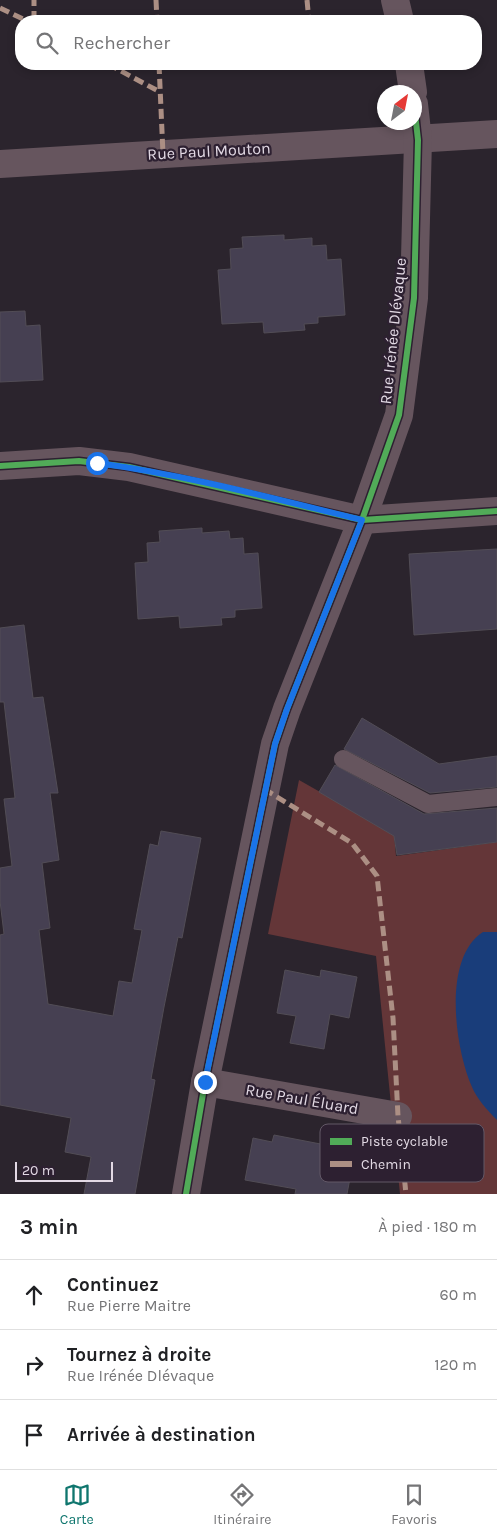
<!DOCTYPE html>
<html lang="fr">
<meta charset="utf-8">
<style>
body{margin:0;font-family:Karla,sans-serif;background:#f2f2f2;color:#202124}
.compass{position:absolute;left:377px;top:85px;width:45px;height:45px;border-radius:50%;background:#fff;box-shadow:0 2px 8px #0003;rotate:32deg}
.scale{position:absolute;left:15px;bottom:12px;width:98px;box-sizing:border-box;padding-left:5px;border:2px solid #e2d9e4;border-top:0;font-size:14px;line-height:18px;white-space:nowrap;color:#e2d9e4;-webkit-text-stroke:4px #2d2031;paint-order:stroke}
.stop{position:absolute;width:15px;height:15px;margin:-11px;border:4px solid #1a73e8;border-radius:50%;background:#fff}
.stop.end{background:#1a73e8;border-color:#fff;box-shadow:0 1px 5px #0008}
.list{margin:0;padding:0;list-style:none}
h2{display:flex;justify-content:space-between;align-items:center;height:65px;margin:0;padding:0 20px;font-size:21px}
h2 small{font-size:16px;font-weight:400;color:#757577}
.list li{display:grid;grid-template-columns:32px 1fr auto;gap:15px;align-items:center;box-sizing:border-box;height:70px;padding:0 20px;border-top:1px solid #e0e0e0}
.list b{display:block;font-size:19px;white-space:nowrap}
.list p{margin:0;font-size:16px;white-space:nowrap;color:#757577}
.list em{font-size:16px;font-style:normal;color:#757577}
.icon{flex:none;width:28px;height:28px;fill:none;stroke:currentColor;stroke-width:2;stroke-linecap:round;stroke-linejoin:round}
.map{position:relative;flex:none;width:497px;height:1194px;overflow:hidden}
.search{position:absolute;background:#fff;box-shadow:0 2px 8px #0003;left:15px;right:15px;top:15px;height:55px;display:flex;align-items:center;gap:12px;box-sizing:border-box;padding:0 18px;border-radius:20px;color:#757577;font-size:19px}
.sheet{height:275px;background:#fff}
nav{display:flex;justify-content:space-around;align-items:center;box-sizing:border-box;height:70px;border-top:1px solid #e0e0e0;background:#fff;font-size:14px;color:#757577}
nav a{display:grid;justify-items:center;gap:2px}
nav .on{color:#0f766e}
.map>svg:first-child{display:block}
.green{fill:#643638}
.water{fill:#193d7a}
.building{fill:#464052;stroke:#524d56}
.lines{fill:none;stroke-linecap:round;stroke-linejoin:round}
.service{stroke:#66555e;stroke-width:18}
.minor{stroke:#66555e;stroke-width:28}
.quiet{stroke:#ac8f84;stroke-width:5;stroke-dasharray:10 5;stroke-linecap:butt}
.cycleway-casing{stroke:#2d2031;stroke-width:9}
.cycleway{stroke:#51ab58;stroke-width:6}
.route{stroke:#1a73e8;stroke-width:6}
.labels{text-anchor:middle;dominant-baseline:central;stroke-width:4.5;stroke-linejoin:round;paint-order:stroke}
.street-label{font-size:16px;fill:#e2d9e4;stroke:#2d2031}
.key{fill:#2d2031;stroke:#635867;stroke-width:1}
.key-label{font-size:14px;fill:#e2d9e4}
</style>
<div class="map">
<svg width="497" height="1194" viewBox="0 0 497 1194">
<rect width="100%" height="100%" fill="#2b242d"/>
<polygon class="green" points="299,780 394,834 396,856 497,842 497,1194 400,1194 376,956 268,934"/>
<path class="water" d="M 483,932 L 497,932 L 497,1120 C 487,1110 477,1099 472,1087 C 455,1049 442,958 483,932 Z"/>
<g class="building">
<polygon points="284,235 284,240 312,238 312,246 326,245 327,260 341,259 345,315 318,317 318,323 304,324 305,330 264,333 263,322 222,324 218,270 231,269 230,249 243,248 242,237"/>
<polygon points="25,311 26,326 40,325 43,380 0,382 0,312"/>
<polygon points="202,528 202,533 229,531 230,539 243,538 244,554 258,553 262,608 235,610 235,617 221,618 222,625 180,628 179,616 138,619 135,563 148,562 147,543 160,542 159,531"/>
<polygon points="497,549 497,629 414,635 409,554"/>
<polygon points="24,625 33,698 43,697 58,793 50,793 59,860 42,863 50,928 39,930 48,1004 113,1016 119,981 132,983 142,930 134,929 150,844 158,846 161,831 201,838 182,938 178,937 164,1007 151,1079 155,1080 135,1194 84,1194 91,1157 65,1152 71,1118 0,1105 0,935 4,934 0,901 0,868 12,866 4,799 15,798 4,702 0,702 0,628"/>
<polygon points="362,718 439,764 497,756 497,787 430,793 344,749"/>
<polygon points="335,765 424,814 497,808 497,842 397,855 394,836 319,792"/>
<polygon points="285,970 320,977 321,970 357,977 349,1018 330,1014 324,1049 290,1043 296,1016 277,1013"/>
<polygon points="274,1135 336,1147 335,1154 354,1157 347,1194 295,1194 296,1189 245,1180 253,1138 272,1142"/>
</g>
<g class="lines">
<polyline class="service" points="343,759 428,804 497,797"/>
<g class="minor">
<polyline points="395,0 400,21"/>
<polyline points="409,64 413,92"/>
<polyline points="0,164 497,134"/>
<polyline points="0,466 79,461 129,467 362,520 497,511"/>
<polyline points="205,1082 398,1116"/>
<polyline points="186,1194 205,1082 275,744 287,709 362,520 399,415 414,298 418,140 414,104"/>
</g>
<g class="quiet">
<polyline points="156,0 157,21"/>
<polyline points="307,0 309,21"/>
<polyline points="0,8 27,21"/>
<polyline points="34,21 34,0"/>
<polyline points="108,64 160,92"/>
<polyline points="159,64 163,154"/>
<polyline points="159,64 171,64"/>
<polyline points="264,789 352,843 377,876 393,1018 398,1116 406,1194"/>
</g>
<g class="cycleway-casing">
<g id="cycleway">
<polyline points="0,466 79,461 129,467 362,520 497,511"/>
<polyline points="186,1194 205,1082 275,744 287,709 362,520 399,415 414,298 418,140 414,104"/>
</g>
</g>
<use href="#cycleway" class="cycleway"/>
</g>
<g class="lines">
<path class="route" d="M 97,463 C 187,475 275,499 362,520 L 287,709 L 275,744 L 205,1082"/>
</g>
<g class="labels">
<g class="street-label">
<text transform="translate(209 151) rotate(-3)">Rue Paul Mouton</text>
<text transform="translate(393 331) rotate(-84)">Rue Irénée Dlévaque</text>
<text transform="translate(302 1099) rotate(10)">Rue Paul Éluard</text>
</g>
</g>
<rect x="320" y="1124" width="164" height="58" rx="8" class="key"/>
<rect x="330" y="1138" width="22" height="7" fill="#51ab58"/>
<rect x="330" y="1161" width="22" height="6" fill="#ac8f84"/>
<g class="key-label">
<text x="361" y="1146">Piste cyclable</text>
<text x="361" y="1169">Chemin</text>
</g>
</svg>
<svg class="compass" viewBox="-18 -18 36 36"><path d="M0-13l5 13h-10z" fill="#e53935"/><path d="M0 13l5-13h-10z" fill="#757577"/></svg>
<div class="scale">20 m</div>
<div class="stop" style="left:97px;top:463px"></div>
<div class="stop end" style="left:205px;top:1082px"></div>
<div class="search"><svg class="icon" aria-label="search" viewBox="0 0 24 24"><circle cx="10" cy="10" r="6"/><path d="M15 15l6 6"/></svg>Rechercher</div>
</div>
<section class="sheet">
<h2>3 min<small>À pied · 180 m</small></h2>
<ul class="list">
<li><svg class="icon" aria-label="ahead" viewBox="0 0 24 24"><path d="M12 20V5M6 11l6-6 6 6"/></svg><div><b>Continuez</b><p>Rue Pierre Maitre</p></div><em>60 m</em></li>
<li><svg class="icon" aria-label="right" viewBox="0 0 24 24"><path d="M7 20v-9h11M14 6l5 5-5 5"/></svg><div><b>Tournez à droite</b><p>Rue Irénée Dlévaque</p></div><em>120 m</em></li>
<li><svg class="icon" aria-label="arrive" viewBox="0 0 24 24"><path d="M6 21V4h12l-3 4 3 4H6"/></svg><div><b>Arrivée à destination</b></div></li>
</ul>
</section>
<nav>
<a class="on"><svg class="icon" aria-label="map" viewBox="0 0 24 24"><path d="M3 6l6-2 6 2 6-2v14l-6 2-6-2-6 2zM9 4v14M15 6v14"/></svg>Carte</a>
<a><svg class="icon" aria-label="directions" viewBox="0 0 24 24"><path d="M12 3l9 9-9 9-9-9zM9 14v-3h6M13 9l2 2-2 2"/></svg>Itinéraire</a>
<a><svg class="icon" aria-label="saved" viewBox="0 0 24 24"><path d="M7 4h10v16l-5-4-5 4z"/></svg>Favoris</a>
</nav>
